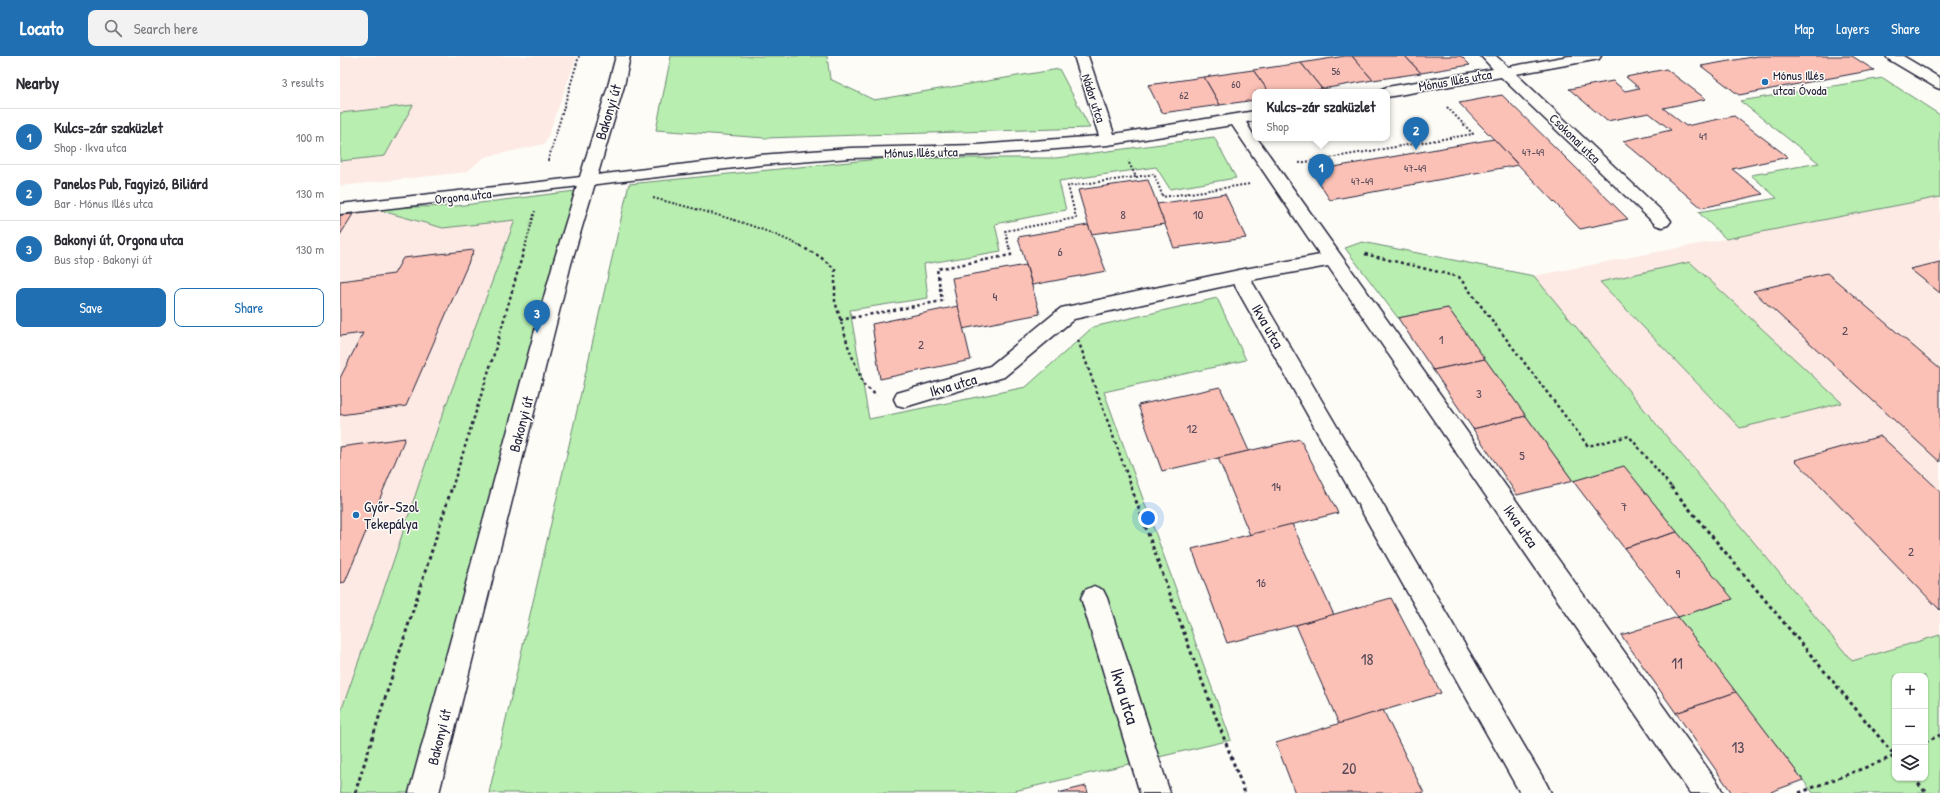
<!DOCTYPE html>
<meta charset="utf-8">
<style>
body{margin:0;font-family:"Patrick Hand",sans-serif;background:#f2f2f3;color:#2b2b33}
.controls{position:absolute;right:12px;bottom:12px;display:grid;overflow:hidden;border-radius:8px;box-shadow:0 1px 3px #0004}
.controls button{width:36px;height:36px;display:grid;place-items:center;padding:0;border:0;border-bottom:1px solid #e1e1e2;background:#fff;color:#2b2b33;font:20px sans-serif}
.you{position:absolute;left:808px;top:462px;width:14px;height:14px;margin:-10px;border:3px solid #fff;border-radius:50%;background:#1a73e8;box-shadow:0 0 0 6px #1a73e833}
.badge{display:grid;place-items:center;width:26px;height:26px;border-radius:50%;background:#1f6fb2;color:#fff;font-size:13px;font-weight:700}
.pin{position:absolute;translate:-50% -33px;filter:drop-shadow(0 1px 2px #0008)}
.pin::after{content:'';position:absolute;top:21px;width:14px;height:12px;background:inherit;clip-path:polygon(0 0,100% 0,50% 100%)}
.popup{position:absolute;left:912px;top:33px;width:138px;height:52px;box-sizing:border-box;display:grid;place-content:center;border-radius:8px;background:#fff;filter:drop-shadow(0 1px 3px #0005);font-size:13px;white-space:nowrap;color:#7c7c81}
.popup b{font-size:15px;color:#2b2b33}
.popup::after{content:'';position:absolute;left:50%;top:100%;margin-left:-8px;border:8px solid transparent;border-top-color:#fff}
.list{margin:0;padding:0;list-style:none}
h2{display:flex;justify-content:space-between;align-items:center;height:52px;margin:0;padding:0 16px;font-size:17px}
h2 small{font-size:13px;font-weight:400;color:#7c7c81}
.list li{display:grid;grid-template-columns:26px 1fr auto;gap:12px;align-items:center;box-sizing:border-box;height:56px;padding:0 16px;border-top:1px solid #e1e1e2}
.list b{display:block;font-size:15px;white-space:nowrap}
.list p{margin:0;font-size:13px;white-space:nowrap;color:#7c7c81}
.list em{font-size:13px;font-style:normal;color:#7c7c81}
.actions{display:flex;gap:8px;padding:12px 16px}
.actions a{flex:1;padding:9px 0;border:1px solid #1f6fb2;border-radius:8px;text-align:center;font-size:14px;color:#1f6fb2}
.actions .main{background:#1f6fb2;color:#fff}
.icon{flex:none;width:22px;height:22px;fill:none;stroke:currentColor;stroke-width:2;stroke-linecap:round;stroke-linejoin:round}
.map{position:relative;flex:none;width:1600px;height:737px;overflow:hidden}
header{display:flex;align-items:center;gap:24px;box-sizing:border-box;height:56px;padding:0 20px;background:#1f6fb2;color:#fff}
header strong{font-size:19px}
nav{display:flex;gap:22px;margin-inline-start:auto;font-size:14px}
.search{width:280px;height:36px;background:#f2f2f3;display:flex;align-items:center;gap:10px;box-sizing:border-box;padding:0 14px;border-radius:8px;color:#7c7c81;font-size:15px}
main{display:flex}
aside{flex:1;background:#fff}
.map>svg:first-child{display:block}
.built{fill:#fdeae4}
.green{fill:#b8eeaf;stroke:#6d8875;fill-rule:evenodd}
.building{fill:#fcc1b6;stroke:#22223b}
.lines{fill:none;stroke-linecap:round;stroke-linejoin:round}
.minor-casing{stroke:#22223b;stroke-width:3}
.major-casing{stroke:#22223b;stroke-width:3}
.path-far2{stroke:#22223b;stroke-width:2;stroke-dasharray:2 2;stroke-linecap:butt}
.path-far1{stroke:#22223b;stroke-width:2.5;stroke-dasharray:3 3;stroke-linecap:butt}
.path{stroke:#22223b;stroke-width:3;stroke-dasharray:3.5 3.5;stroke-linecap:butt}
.minor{fill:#fdfcf7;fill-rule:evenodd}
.major{fill:#fdfcf7;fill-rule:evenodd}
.poi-dot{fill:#1f6fb2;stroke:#fdfcf7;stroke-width:1.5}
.labels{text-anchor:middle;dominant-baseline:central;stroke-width:3;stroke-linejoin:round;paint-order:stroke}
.far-number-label{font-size:11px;fill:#584a5a}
.far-poi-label{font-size:13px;fill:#22223b;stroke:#fdfcf7;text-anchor:start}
.far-street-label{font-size:13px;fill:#22223b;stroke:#fdfcf7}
.number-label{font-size:13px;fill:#584a5a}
.street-label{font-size:15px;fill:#22223b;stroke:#fdfcf7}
.poi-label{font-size:15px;fill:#22223b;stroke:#fdfcf7;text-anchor:start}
.near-number-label{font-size:16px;fill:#584a5a}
.near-street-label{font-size:18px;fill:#22223b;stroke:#fdfcf7}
</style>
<header>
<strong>Locato</strong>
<div class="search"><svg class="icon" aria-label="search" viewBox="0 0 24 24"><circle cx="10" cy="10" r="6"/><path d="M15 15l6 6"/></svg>Search here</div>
<nav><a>Map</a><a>Layers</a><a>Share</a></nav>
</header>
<main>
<aside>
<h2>Nearby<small>3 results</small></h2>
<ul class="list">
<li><span class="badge">1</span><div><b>Kulcs-zár szaküzlet</b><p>Shop · Ikva utca</p></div><em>100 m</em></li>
<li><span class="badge">2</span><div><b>Panelos Pub, Fagyizó, Biliárd</b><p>Bar · Mónus Illés utca</p></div><em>130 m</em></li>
<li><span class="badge">3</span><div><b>Bakonyi út, Orgona utca</b><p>Bus stop · Bakonyi út</p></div><em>130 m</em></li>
</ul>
<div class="actions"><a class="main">Save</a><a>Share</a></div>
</aside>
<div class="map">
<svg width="1600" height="737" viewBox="0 0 1600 737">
<rect width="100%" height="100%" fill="#fdfcf7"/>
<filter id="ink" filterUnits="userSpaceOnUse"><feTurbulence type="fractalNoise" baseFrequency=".025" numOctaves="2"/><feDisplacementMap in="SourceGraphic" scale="8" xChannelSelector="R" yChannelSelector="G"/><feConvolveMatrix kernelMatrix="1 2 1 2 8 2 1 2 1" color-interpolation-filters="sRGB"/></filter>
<g filter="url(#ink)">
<g class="built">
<polygon points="0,0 237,0 205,88 145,101 126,116 0,130"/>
<polygon points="1600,141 1600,579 1512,605 1194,220"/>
<polygon points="31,152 103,172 175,164 99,368 45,530 0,658 0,156"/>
</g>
<g class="green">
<polygon points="331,0 487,0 490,23 534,44 719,13 750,72 425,82 316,74"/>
<polygon points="1543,22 1600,59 1600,141 1386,183 1358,156 1437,142 1411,119 1479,107 1400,45"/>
<polygon points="73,49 45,100 0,105 0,57"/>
<polygon points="874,81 896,122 830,133 816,111 719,125 726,154 655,168 661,195 584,208 588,242 510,254 529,363 686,331 753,271 877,242 906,304 764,336 891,684 666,737 149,737 289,128 549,102 716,102"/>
<polygon points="235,135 81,737 0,737 0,658 45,530 99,368 175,164 103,172 31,152 116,150"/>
<path d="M 1022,186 L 1194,220 L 1512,605 L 1600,579 L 1600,737 L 1473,737 L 1338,561 L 1392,543 L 1284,411 L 1233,425 L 1108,252 L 1058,262 L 1005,192 ZM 1555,620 L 1585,620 L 1585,722 L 1555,722 Z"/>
<polygon points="1350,206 1502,347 1400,372 1260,226"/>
</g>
<g class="building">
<polygon points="1005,0 1012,0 1033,24 982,33 961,7"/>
<polygon points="1012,0 1065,0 1081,17 1033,24"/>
<polygon points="1065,0 1121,0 1130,9 1081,17"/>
<polygon points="1418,0 1512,0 1534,14 1399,39 1361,10"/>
<polygon points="961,7 982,33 963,36 929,36 913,14"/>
<polygon points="1326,13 1366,43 1323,52 1346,70 1394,60 1448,101 1392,113 1423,138 1362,152 1283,85 1331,74 1309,57 1267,65 1229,33 1273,25 1285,35 1299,32 1286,21"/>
<polygon points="913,14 929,36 915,36 915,44 880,49 864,21"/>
<polygon points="864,21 880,49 822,57 808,29"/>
<polygon points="1162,39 1288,163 1240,173 1119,47"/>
<polygon points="1154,83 1178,109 990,144 971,115"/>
<polygon points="808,124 825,168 751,178 738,134"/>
<polygon points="885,138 906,182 834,192 817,148"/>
<polygon points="13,158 0,179 0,159"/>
<polygon points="748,169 766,215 692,229 678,181"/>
<polygon points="134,194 66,350 0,359 0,322 23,277 0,280 0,225 54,218 63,202"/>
<polygon points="1600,206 1600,237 1570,213"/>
<polygon points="686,209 700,258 622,273 612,222"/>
<polygon points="1487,217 1600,313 1600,406 1413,235"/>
<polygon points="618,250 631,304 540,323 532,268"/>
<polygon points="1108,252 1145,303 1093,314 1058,262"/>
<polygon points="1145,303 1186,360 1133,373 1093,314"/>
<polygon points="880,331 909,395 822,415 798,349"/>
<polygon points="1186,360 1233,425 1177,439 1133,373"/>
<polygon points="1541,380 1600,435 1600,554 1455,404"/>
<polygon points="65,382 5,526 0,527 0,391"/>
<polygon points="960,383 998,457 910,479 878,402"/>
<polygon points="1284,410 1337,476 1284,492 1233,425"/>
<polygon points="952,468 994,559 887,587 852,493"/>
<polygon points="1337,476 1393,543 1338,561 1284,492"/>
<polygon points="1051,542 1101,637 999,668 956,569"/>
<polygon points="1338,561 1396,636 1336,657 1281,579"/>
<polygon points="1396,636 1463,724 1428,737 1392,737 1336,657"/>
<polygon points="1043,654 1084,737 955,737 936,687"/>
<polygon points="746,730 748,737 718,737"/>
</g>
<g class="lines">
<g class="minor-casing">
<g id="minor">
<polygon points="734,0 748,0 774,78 915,55 915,65 906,66 915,82 917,82 1378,727 1383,737 1350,737 988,210 911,224 1206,727 1211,737 1180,737 894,228 734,263 664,321 565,351 557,349 554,343 557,337 650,310 721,252 899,214 980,199 892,69 768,89 637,99 510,102 420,109 0,158 0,148 200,126 420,99 510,92 637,89 759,80"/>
<polygon points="1141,0 1156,0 1168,11 1229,0 1261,0 1259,3 1254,4 1176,18 1328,161 1331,165 1328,169 1322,171 1316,169 1161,21 1047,41 1047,36 1039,36 1042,33 1047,31 1153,13"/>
<polygon points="1546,0 1563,0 1600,22 1600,33 1595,31 1548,3"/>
<polygon points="754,530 763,534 767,542 830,737 800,737 741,542 745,534"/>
</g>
</g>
<g class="major-casing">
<polygon id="major" points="276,0 290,0 284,30 231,208 99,737 69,737 213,208 268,30"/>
</g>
<g class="path-far2">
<polyline points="208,105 239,0"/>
<polyline points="959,107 1133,78 1106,50"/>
<polyline points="796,121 814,118 823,141 910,128"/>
<path d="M 313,142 C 363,155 415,167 462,191"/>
<polyline points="185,191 195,155"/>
<polyline points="669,191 665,175 736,162 728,130 796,121 788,105"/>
</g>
<g class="path-far1">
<polyline points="460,190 479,200 495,213 495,245 509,293 524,329 537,340"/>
<polyline points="1025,198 1119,221 1248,390 1289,380 1332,432"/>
<polyline points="500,264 602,245 597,213 671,199 669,190"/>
<polyline points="738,284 792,432"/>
<polyline points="112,432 154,298 185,190"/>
</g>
<g class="path">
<polyline points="791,431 851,596 905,737"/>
<polyline points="1331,431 1555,700"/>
<polyline points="1585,686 1600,679"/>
<polyline points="1574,722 1586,737"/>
<polyline points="15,737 112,431"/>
<polyline points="1459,737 1555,700"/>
</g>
<use href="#minor" class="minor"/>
<use href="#major" class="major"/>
</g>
</g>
<g class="poi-dot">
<circle cx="1425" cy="26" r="4"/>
<circle cx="16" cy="459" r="4"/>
</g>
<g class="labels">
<g class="far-number-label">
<text x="996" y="15">56</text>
<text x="896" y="28">60</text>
<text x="844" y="39">62</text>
<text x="1363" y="80">41</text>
<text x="1193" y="96">47-49</text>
<text x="1075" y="112">47-49</text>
<text x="1022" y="125">47-49</text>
</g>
<g class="far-poi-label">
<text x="1433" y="19">Mónus Illés<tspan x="1433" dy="15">utcai Óvoda</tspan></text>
</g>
<g class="far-street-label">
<text transform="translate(1115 24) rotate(-10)">Mónus Illés utca</text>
<text transform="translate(754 42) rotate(72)">Nádor utca</text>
<text transform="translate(1235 82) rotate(44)">Csokonai utca</text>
<text transform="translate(581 96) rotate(-1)">Mónus Illés utca</text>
<text transform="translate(123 140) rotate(-6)">Orgona utca</text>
</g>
<g class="number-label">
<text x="783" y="158">8</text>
<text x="858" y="158">10</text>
<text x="720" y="195">6</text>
<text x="655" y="240">4</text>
<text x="1505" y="274">2</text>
<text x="1101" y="283">1</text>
<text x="581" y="288">2</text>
<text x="1139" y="337">3</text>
<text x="852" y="372">12</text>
<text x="1182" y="399">5</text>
<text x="936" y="430">14</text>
<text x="1284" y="450">7</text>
<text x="1571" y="495">2</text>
<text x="1338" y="517">9</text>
<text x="921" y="526">16</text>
</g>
<g class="street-label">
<text transform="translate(268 56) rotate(-73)">Bakonyi út</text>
<text transform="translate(928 270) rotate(60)">Ikva utca</text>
<text transform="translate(613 329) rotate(-16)">Ikva utca</text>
<text transform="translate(181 368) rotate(-75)">Bakonyi út</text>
<text transform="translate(1181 470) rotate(55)">Ikva utca</text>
<text transform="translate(99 681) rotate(-76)">Bakonyi út</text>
</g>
<g class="poi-label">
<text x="24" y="450">Győr-Szol<tspan x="24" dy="17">Tekepálya</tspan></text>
</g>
<g class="near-number-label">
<text x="1027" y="603">18</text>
<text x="1337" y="607">11</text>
<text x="1398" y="691">13</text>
<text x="1009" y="712">20</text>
</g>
<g class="near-street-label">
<text transform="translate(785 640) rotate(73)">Ikva utca</text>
</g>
</g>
</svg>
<div class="controls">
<button>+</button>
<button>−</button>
<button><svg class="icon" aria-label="layers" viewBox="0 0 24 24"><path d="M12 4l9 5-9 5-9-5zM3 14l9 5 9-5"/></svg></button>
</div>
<div class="you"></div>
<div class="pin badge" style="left:981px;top:131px">1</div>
<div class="popup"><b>Kulcs-zár szaküzlet</b>Shop</div>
<div class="pin badge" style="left:1076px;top:94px">2</div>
<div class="pin badge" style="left:197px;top:277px">3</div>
</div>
</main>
